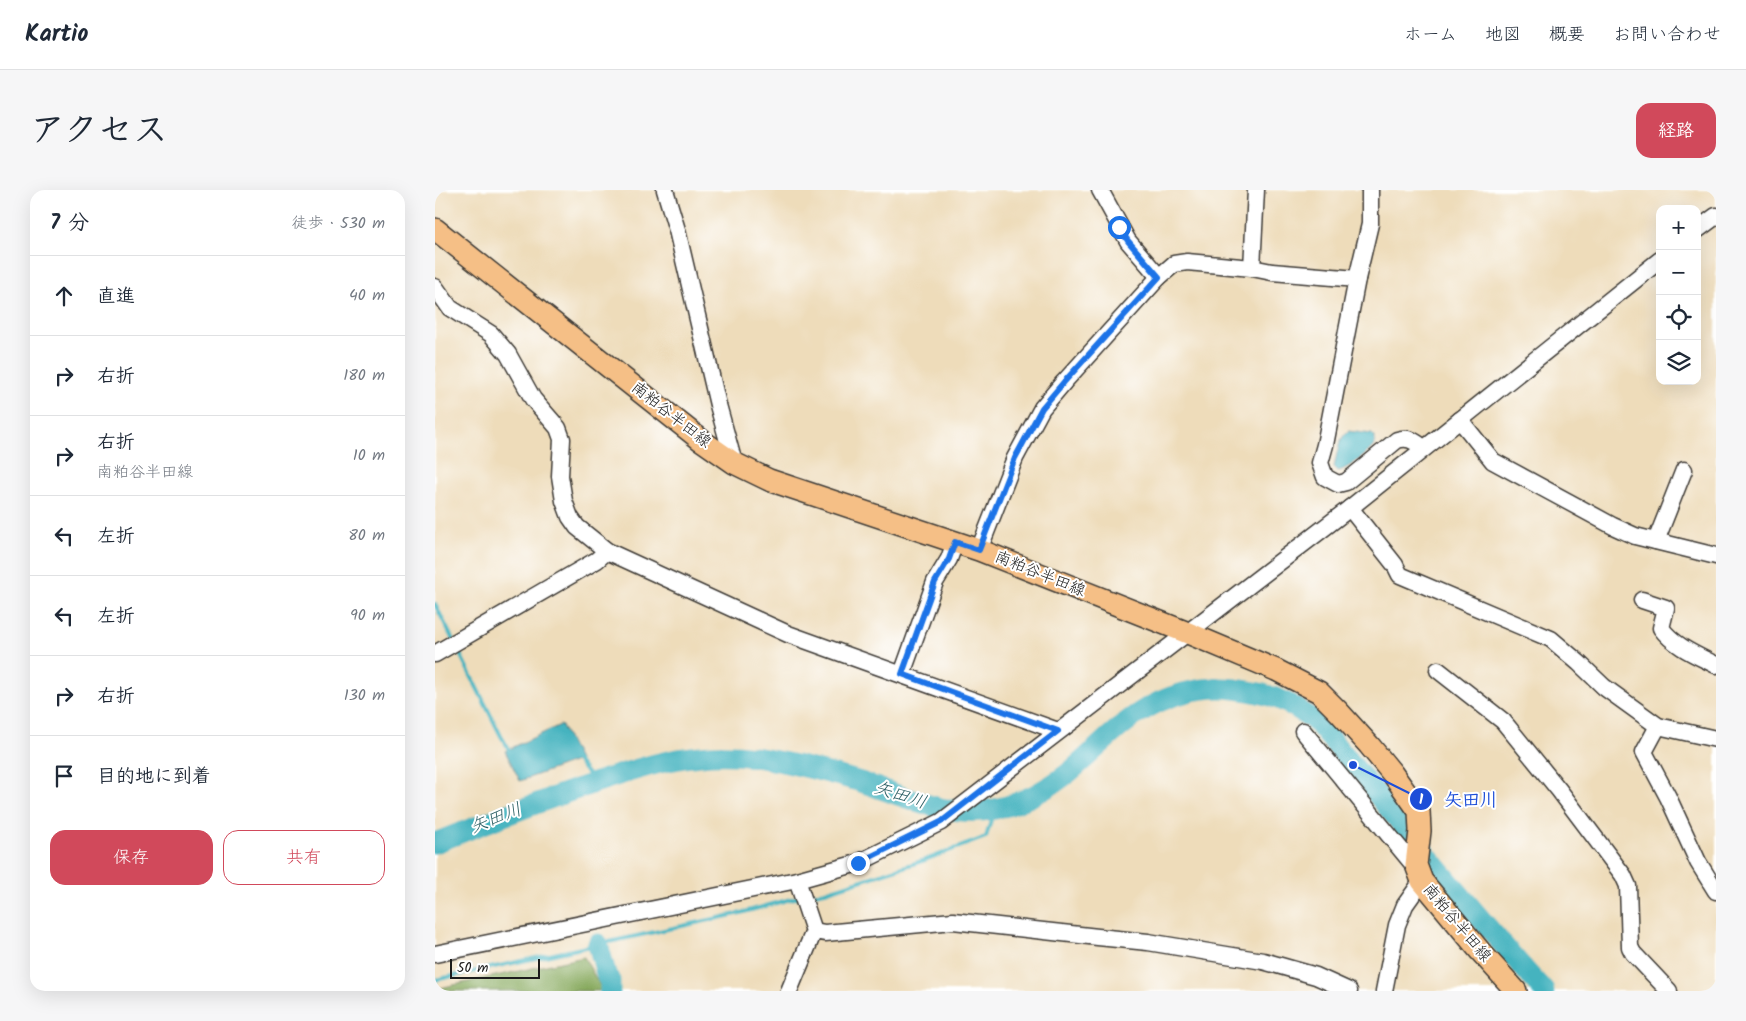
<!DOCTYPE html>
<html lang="ja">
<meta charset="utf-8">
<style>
body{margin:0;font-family:Kalam,"Klee One",sans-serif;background:#f6f6f7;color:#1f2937}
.controls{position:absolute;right:15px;top:15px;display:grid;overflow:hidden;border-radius:10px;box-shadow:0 5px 20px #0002}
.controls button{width:45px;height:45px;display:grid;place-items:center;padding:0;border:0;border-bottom:1px solid #e0e1e3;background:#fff;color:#1f2937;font:25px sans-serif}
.scale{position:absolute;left:15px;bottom:12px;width:90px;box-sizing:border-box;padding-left:5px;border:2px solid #1c1c1c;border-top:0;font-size:14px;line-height:18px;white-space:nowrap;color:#1c1c1c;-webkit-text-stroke:4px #fff;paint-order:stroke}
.stop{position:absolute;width:15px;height:15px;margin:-11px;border:4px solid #1a73e8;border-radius:50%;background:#fff}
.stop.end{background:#1a73e8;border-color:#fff;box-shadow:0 1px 5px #0008}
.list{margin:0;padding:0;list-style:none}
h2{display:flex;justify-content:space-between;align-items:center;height:65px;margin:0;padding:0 20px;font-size:21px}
h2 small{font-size:16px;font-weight:400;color:#747a83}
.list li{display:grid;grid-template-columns:32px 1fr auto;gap:15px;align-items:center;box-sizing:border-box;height:80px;padding:0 20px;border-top:1px solid #e0e1e3}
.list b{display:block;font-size:19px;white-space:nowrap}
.list p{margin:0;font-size:16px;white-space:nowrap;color:#747a83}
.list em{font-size:16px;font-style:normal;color:#747a83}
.actions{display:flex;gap:10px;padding:15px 20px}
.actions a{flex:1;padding:11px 0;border:1px solid #d1495b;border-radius:15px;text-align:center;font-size:18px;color:#d1495b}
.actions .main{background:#d1495b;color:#fff}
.icon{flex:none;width:28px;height:28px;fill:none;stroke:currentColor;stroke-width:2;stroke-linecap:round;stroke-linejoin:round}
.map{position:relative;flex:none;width:1281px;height:801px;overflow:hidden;border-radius:15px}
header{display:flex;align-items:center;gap:30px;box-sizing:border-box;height:70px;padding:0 25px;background:#fff;border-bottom:1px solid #e0e1e3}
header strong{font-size:24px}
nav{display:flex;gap:28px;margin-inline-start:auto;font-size:18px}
.intro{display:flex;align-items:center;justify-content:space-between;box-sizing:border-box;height:120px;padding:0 30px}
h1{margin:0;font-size:35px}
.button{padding:12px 22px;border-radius:15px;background:#d1495b;color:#fff;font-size:18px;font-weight:700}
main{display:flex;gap:30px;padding:0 30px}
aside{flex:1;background:#fff;border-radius:15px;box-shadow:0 5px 20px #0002}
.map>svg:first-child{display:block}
.forest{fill:#88aa5e;stroke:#52633d}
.water{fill:#44b3bf;stroke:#30686e}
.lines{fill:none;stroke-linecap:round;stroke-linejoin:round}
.stream{stroke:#44b3bf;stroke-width:4}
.river{stroke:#44b3bf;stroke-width:21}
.minor-casing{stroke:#3c3934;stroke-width:19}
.major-casing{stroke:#3c3934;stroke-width:24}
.minor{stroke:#fff;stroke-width:16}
.major{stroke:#f5bf86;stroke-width:21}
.route{stroke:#1a73e8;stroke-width:6}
.labels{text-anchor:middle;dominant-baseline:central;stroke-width:4;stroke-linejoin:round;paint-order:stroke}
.street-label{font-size:16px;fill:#1c1c1c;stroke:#fff}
.water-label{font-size:18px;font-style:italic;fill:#2e6065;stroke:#fff}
.leader{fill:none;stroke:#1d4ed8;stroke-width:2}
.callout-dot{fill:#1d4ed8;stroke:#fff;stroke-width:2}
.mark-label{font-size:15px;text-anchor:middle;font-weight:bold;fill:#fff}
.callout-label{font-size:18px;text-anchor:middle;font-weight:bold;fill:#1d4ed8;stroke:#fff;stroke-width:4;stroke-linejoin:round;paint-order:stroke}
</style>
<header>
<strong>Kartio</strong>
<nav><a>ホーム</a><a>地図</a><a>概要</a><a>お問い合わせ</a></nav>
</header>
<div class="intro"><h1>アクセス</h1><a class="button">経路</a></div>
<main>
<aside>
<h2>7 分<small>徒歩 · 530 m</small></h2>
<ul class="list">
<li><svg class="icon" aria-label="ahead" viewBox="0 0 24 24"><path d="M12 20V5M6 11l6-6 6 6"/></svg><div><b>直進</b></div><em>40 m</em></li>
<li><svg class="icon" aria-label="right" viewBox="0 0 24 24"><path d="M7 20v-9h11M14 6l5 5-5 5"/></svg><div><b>右折</b></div><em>180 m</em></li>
<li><svg class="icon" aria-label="right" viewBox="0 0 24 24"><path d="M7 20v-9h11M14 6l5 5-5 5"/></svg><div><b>右折</b><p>南粕谷半田線</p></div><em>10 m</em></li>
<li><svg class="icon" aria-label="left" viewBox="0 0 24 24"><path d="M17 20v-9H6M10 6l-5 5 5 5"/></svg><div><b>左折</b></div><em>80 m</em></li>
<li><svg class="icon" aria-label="left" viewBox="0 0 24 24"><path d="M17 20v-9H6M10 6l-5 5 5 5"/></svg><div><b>左折</b></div><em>90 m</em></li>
<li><svg class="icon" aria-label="right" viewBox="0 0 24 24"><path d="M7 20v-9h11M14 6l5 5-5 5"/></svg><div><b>右折</b></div><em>130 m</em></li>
<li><svg class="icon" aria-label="arrive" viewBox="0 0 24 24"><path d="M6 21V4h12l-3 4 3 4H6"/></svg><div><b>目的地に到着</b></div></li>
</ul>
<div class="actions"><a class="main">保存</a><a>共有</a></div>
</aside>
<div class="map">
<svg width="1281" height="801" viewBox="0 0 1281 801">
<rect width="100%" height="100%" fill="#fff"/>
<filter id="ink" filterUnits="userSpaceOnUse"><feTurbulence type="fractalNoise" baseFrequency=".02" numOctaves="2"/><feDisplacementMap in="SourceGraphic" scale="10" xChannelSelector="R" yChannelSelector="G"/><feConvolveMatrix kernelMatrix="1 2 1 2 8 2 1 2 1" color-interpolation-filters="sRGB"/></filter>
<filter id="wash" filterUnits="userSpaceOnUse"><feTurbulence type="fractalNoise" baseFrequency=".0096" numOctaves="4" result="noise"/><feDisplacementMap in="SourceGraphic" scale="20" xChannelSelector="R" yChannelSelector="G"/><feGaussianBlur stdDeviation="1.12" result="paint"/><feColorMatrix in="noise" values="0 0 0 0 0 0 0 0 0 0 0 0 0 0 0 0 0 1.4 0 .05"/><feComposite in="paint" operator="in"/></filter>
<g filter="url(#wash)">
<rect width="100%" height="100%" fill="#eedcba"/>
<polygon class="forest" points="149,767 168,801 0,801 0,799"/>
<g class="water">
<path d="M 913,241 L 937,244 L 940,247 C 940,250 940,252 939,255 C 936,262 911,280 903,281 L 899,277 C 902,265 903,249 913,241 Z"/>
<polygon points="125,535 127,536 144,570 85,591 70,561"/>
</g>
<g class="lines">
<g class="stream">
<polyline points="0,414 18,450"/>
<polyline points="21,456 66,546 76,563"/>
<polyline points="140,568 160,593"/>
<polyline points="373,705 390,702 490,670 551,647 559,620"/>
<polyline points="0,790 302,724 363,707"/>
</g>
<g class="river">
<path d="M 0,653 C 52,632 104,612 156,594 C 209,576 263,558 319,567 C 355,572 391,582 426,592 C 468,606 514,629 560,619 C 585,614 611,600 632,584 C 656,565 676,542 701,525 C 730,505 766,495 800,499 C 835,503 855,511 882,533 C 958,622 1030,715 1109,801"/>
<polyline points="163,754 172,787 175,790 175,801"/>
</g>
</g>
</g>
<g filter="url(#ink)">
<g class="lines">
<g class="minor-casing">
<g id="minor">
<polyline points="230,0 242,40 283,215 299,273"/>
<polyline points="665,0 693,51 724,87"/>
<path d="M 935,0 L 935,34 L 922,89 L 890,255 L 885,273 L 890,287 L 903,294 L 911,292 L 962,250 C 974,246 980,252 989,258"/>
<polyline points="1262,40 1281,26"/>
<polyline points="817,78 821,0"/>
<polyline points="0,97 15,118 56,144 73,164 98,209 123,238 127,249 125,286 129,311 135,327 142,337 172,361 353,444 623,541"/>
<polyline points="1025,230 1058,271 1178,336 1200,346 1281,366"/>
<polyline points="915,318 960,375 965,385 1116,449 1144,473 1169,497 1223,536 1281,549"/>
<polyline points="1221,351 1249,280"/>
<polyline points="544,360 580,268 607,218 629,192 724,87 739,74 752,72 817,78 837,82 922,89"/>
<path d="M 1207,410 L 1231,418 L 1226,438 C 1239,456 1261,465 1281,475"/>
<polyline points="0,464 162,370 172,361"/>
<polyline points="1003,480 1068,531 1124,600 1188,685 1193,696 1195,757 1198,763 1234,801"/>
<polyline points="467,484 500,392 514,369 520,352"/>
<polyline points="1223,536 1209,562 1233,607 1263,672 1281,701"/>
<polyline points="868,541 977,673 981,675"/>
<polyline points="379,741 390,743 518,731 663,747 713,752 828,771 881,786 914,801"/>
<polyline points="0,764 362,690 423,673 506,632 915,318 1225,70"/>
<polyline points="354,801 379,741 362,690"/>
<polyline points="949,801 962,735 970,715 987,691"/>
</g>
</g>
<g class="major-casing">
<polyline id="major" points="0,39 266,250 299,273 334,290 544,360 753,443 841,480 884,502 904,522 934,555 957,583 984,621 985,641 981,675 987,691 1045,761 1081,801"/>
</g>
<use href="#minor" class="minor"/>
<use href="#major" class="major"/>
</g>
</g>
<g class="lines" filter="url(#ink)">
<polyline class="route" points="423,673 506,632 623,541 467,484 500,392 514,369 520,352 544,360 580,268 607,218 629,192 724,87 693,51 684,37"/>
</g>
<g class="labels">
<g class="street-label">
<text transform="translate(236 225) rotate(38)">南粕谷半田線</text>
<text transform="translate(605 384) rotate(22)">南粕谷半田線</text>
<text transform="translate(1022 733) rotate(50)">南粕谷半田線</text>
</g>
<g class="water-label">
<text transform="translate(465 606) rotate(18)">矢田川</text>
<text transform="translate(61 629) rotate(-21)">矢田川</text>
</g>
</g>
<path class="leader" d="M918 575L986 609"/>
<g class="callout-dot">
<circle cx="918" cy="575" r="5"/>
<circle cx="986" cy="609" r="12"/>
</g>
<g class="mark-label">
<text x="986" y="614">1</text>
</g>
<g class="callout-label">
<text x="1036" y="616">矢田川</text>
</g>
</svg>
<div class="controls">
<button>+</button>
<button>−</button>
<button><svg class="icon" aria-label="locate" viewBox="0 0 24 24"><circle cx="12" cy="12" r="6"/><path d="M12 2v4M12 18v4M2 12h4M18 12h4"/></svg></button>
<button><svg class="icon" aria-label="layers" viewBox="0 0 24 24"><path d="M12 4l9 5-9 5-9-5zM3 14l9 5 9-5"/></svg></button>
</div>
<div class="scale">50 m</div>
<div class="stop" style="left:684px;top:37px"></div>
<div class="stop end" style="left:423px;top:673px"></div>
</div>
</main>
